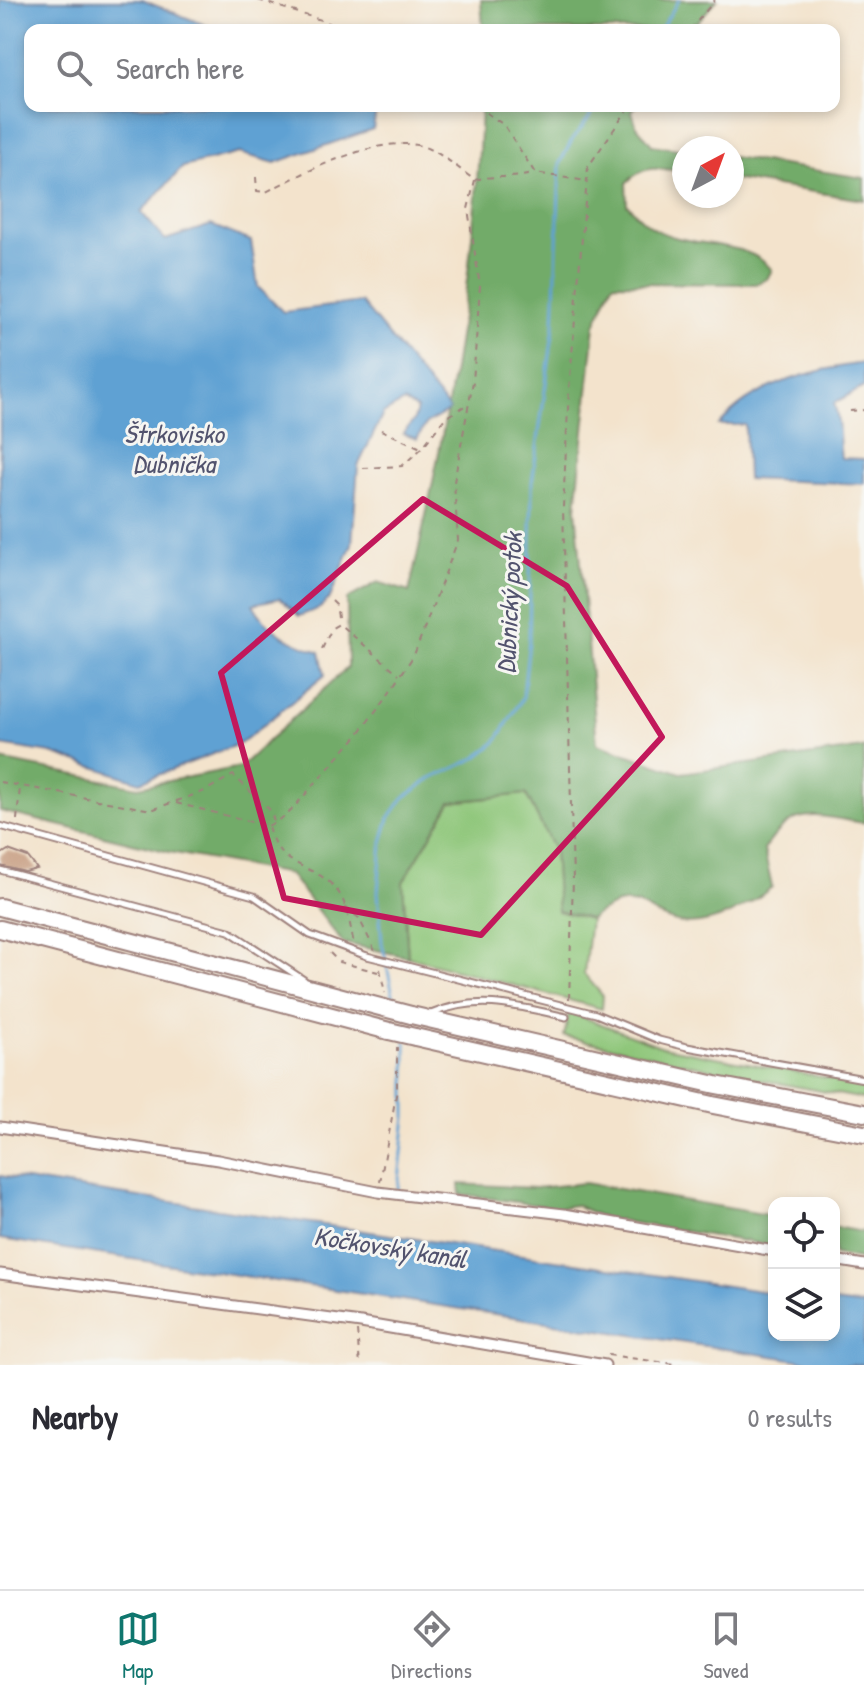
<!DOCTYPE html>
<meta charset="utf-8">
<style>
body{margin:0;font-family:"Patrick Hand",sans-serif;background:#f7f7f7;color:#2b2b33}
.controls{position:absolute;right:24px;bottom:24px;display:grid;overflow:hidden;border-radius:16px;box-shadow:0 4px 12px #0003}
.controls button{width:72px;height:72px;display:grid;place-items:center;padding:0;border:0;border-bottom:2px solid #e1e1e2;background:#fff;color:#2b2b33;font:40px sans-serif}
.compass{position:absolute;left:672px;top:136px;width:72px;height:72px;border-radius:50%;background:#fff;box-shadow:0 4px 12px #0003;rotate:41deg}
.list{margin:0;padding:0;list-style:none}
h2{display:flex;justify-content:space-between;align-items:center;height:104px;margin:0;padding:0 32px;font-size:34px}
h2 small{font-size:26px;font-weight:400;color:#7c7c81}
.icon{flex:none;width:44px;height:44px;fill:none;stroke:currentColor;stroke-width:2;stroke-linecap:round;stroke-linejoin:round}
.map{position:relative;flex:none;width:864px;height:1365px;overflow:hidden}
.search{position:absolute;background:#fff;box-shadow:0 4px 12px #0003;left:24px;right:24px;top:24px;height:88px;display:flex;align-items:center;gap:20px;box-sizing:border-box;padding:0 28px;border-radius:16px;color:#7c7c81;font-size:30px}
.sheet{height:224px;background:#fff}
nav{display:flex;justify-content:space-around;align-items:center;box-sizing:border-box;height:112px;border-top:2px solid #e1e1e2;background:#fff;font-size:22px;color:#7c7c81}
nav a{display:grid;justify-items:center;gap:4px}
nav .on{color:#0f766e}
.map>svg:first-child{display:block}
.green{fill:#8ec679;stroke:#6c7252;stroke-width:2}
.forest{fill:#72ab69;stroke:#5e654a;stroke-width:2}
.water{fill:#5ea1d3;stroke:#54607f;stroke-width:2}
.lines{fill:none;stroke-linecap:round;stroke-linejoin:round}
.stream{stroke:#5ea1d3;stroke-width:3}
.building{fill:#c9a186}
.lane-casing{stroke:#9e817c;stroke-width:9}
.street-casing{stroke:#9e817c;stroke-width:13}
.highway-casing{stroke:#9e817c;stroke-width:20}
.path{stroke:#9e817c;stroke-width:2;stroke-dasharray:6 6;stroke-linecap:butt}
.lane{stroke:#fff;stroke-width:5}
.street{stroke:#fff;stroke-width:9}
.highway{stroke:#fff;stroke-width:16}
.lane-bridge-casing{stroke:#9e817c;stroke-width:9;stroke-linecap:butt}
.highway-bridge-casing{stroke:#9e817c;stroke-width:20;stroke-linecap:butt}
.lane-bridge{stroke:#fff;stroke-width:5}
.highway-bridge{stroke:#fff;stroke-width:16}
.marked{fill:none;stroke:#c2185b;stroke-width:6;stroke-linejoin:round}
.labels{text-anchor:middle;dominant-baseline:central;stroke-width:6;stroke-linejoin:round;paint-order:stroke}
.water-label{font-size:26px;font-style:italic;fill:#52536e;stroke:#f6f6f2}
</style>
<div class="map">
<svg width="864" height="1365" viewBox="0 0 864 1365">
<rect width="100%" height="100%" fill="#f6f6f2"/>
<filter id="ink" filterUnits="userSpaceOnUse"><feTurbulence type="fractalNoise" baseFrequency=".0125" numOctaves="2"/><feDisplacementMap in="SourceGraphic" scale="16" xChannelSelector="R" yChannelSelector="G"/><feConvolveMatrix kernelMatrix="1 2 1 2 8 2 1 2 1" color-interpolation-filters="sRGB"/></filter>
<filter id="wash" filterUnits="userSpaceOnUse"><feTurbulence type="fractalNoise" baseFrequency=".006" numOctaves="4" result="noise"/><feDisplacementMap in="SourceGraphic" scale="32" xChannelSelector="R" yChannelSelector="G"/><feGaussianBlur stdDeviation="1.8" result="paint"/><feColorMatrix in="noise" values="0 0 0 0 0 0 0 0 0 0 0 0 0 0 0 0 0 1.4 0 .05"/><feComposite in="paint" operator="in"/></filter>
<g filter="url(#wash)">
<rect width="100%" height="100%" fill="#f3e3cc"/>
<g class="green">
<polygon points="526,794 554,850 558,911 590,919 584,974 603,996 602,1009 408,957 403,882 451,802"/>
<polygon points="569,1012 663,1047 864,1085 864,1099 745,1077 564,1036"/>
</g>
<g class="forest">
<polygon points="481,0 717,0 690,30 483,30"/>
<path d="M 481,106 L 636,106 L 632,111 L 636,125 L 652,145 L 684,150 L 684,172 C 659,168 644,164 626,183 L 627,204 C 636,214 644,223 655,229 C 688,249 748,238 772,270 L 767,279 L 756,284 L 613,283 L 595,325 L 576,508 L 597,744 L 681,773 L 864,748 L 864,823 C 816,816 794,803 764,850 L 772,887 C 750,905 712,928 681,923 C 643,917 639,883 590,919 L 558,911 L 554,850 L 526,794 L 451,802 L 403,882 L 408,957 L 343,943 L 289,874 L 169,852 L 0,811 L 0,760 L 138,787 L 240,767 L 348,667 L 347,599 L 378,582 L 409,592 C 446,431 476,271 481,106 Z"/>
<polygon points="732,157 864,178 864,200 732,179"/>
<polygon points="585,1183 774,1216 774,1246 604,1218 575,1205 558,1208 460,1194 459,1184 535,1188"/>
<polygon points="834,1227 864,1232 864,1260 834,1255"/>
</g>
<g class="water">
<path d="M 0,0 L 142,0 L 218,30 L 30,30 L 30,106 L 360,106 L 376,111 L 373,129 L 275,163 L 239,153 L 183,167 L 141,212 L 165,240 L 211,225 L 251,241 L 258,287 L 283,312 L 361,302 L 450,410 L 426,424 L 417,439 L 403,434 L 414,420 L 417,409 L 404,402 L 383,414 L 358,466 L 352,544 L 330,598 L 320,608 L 299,616 L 280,598 L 253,604 C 268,632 291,642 320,652 L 325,675 L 241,743 L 140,782 L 51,753 L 0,745 Z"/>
<path d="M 864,363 L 864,387 L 834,403 C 841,424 838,437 841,458 L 864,459 L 864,484 L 747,479 L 745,425 L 719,425 C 752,385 814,369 864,363 Z"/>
<polygon points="0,1176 774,1293 774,1335 834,1335 834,1302 864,1306 864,1365 830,1365 0,1239"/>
</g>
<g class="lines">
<g class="stream">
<polyline points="660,30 679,0"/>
<polyline points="395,1004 382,943 378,892 382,842 389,818 403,798 431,779 476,758 496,742 523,697 529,640 532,483 554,326 560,163 572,140 598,106"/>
<polyline points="398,1189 406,1116 406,1042"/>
</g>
</g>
<g id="blocks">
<polygon class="building" points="8,850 28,857 37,869 25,872 0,866 0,855"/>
</g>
</g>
<g filter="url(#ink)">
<use href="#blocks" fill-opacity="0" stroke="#9e817c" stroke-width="2"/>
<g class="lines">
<g class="lane-casing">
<g id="lane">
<polyline points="0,826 254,896 310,935 367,956"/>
<polyline points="0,870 229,931 304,980"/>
<polyline points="407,966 596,1014 659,1040 687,1047 864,1079"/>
<path d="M 431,1014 C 478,994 518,1006 566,1017"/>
</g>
</g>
<g class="street-casing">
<g id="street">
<polyline points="0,1127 218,1160 378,1192 564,1214 774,1251"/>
<polyline points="834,1260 864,1265"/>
<polyline points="0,1274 361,1323 605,1365"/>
</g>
</g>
<g class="highway-casing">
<g id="highway">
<polyline points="0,907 384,1008"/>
<polyline points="0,929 389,1031"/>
<polyline points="411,1015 716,1085 864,1113"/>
<polyline points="415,1037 713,1105 864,1134"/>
</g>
</g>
<g class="path">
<polyline points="258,0 327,22 337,30"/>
<polyline points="690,30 715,0"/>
<polyline points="476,106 504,125 535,173 586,181"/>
<path d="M 256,177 L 257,191 L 266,192 C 303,173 388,129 429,149 C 445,156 460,170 475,180 C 495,174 515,180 535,173"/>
<polyline points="850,411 864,410"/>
<polyline points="381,430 421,448"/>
<polyline points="363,468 402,466 422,448 445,418 468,404"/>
<polyline points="332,601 336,605 339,623"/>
<polyline points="322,649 332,628 339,624 399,674"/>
<polyline points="0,782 151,810 205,791 233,775 271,811 274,822"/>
<path d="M 176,803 L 268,826 C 279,871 312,861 336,889 C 348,903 350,927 354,944"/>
<polyline points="17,820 20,787"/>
<polyline points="268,826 287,815 357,736 389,693 414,655 458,540 454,482 473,382 480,286 468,209 475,180"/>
<polyline points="345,907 359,918 375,951"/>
<polyline points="330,953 339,962 378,972"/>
<polyline points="380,969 385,993"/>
<polyline points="569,999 573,880 563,507 569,390 588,167 630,106"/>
<polyline points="380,1182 397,1090 397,1047"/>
<polyline points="357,1331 360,1365"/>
<polyline points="608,1355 682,1365"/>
</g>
<use href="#lane" class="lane"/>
<use href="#street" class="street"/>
<use href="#highway" class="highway"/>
<g class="lane-bridge-casing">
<polyline id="lane-bridge" points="367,956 407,966"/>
</g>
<g class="highway-bridge-casing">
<g id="highway-bridge">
<polyline points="384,1008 411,1015"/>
<polyline points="389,1031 415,1037"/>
</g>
</g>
<use href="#lane-bridge" class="lane-bridge"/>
<use href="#highway-bridge" class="highway-bridge"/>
</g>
</g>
<path class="marked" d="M 423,499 L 567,586 L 662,737 L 481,935 L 284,898 L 221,673 Z"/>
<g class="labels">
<g class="water-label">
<text x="174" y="433">Štrkovisko<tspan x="174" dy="30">Dubnička</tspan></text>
<text transform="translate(509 603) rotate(-87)">Dubnický potok</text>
<text transform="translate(390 1247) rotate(9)">Kočkovský kanál</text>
</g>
</g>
</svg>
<div class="controls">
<button><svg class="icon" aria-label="locate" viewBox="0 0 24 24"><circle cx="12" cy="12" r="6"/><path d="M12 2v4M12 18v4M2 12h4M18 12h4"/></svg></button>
<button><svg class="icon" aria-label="layers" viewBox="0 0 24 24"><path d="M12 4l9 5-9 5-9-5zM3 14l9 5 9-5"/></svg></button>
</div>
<svg class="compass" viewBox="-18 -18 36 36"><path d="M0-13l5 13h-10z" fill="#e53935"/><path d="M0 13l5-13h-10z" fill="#7c7c81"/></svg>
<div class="search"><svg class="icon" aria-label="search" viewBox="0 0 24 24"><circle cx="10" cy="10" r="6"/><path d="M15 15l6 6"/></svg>Search here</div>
</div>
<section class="sheet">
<h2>Nearby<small>0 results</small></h2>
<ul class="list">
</ul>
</section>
<nav>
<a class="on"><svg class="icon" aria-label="map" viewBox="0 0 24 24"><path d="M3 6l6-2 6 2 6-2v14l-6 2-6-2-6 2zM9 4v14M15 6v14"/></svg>Map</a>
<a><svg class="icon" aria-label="directions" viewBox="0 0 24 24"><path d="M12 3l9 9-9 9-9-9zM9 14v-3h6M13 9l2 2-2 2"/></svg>Directions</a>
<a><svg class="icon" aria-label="saved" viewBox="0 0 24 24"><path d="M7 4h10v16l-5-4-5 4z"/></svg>Saved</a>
</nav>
